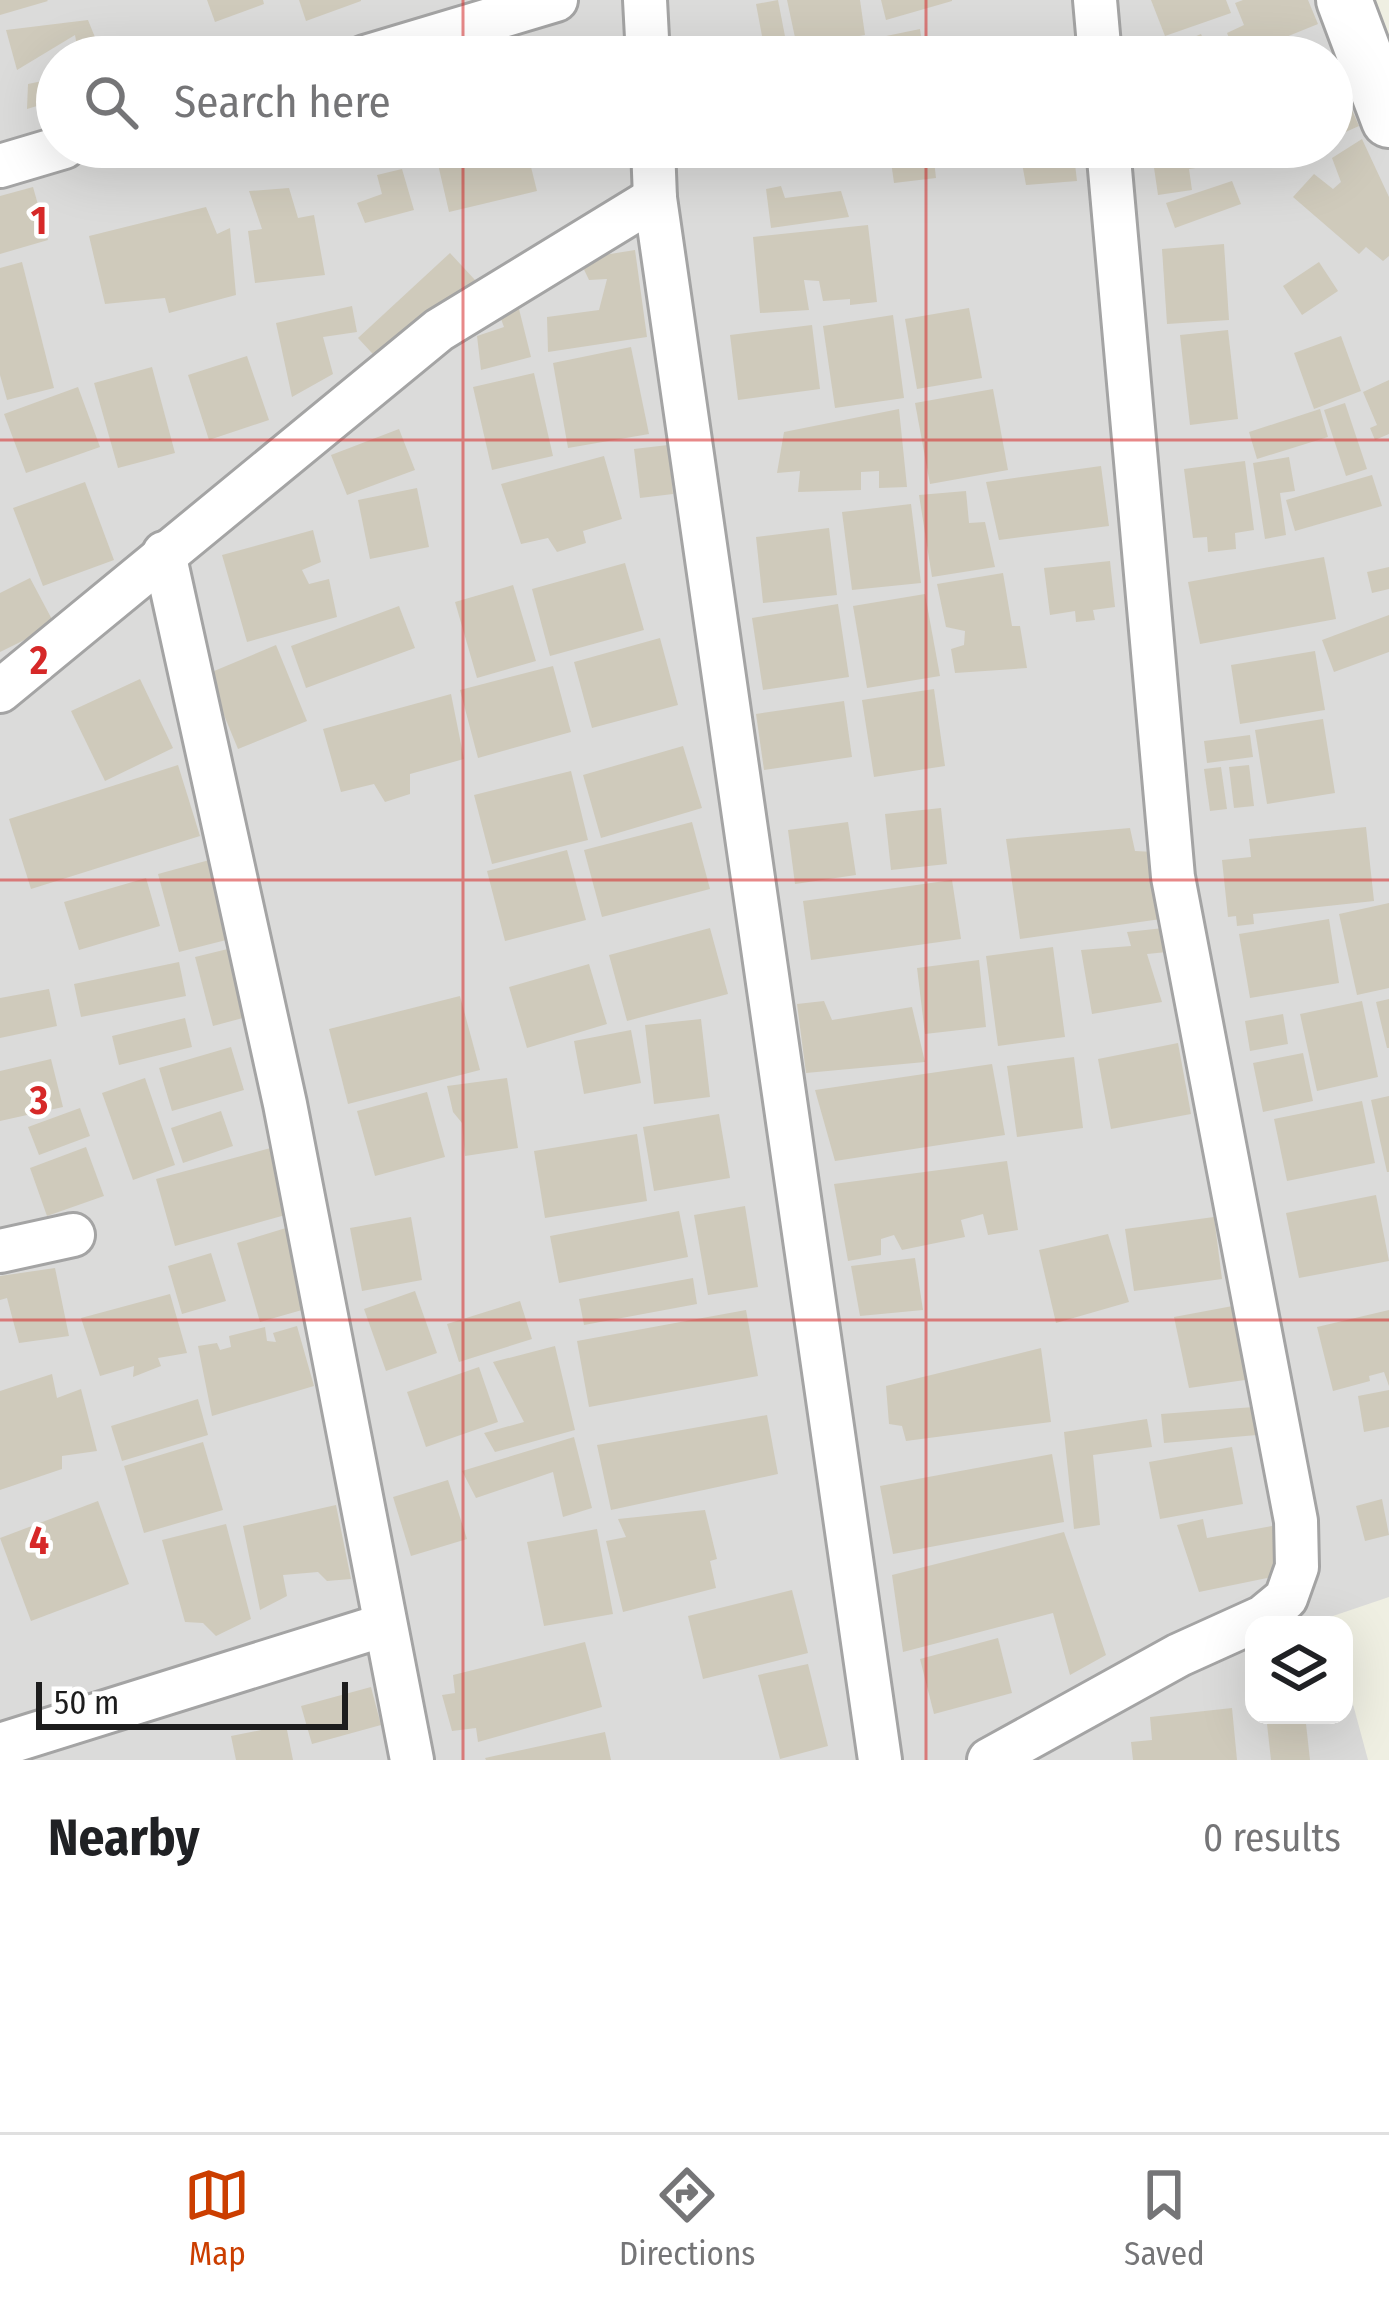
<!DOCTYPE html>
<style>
body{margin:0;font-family:"Fira Sans Condensed",sans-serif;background:#f6f6f6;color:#202124}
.controls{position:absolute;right:36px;bottom:36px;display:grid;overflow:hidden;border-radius:24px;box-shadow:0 12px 48px #0002}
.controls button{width:108px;height:108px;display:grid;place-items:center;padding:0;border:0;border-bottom:3px solid #e0e0e0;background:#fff;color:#202124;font:60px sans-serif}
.scale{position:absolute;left:36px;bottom:30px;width:312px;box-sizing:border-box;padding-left:12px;border:6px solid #1d1d1d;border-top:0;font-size:33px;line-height:42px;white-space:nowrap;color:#1d1d1d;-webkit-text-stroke:9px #fff;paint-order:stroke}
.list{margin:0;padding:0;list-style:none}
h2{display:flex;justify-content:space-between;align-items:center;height:156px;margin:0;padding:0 48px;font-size:51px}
h2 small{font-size:39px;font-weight:400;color:#757577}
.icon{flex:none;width:66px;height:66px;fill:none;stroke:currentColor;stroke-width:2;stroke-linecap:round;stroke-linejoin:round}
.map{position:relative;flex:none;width:1389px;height:1760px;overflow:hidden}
.search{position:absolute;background:#fff;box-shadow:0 12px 48px #0002;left:36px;right:36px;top:36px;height:132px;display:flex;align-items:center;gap:30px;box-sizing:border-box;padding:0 42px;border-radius:66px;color:#757577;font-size:45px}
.sheet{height:372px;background:#fff}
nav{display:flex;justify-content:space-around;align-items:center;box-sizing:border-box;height:168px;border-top:3px solid #e0e0e0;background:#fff;font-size:33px;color:#757577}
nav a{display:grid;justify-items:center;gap:6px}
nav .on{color:#cb3e00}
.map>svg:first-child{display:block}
.residential{fill:#dbdbda;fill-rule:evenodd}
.building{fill:#cfcabb}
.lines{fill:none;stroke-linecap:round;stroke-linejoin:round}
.minor-casing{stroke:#a4a4a4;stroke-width:48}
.tertiary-casing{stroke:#a4a4a4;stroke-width:60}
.minor{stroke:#fff;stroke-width:42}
.tertiary{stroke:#fff;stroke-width:54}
.grid{fill:none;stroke:#d62828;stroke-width:3;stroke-opacity:0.55}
.grid-label{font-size:39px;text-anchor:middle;font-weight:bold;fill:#d62828;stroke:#fff;stroke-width:9;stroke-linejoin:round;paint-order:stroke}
</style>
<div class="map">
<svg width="1389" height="1760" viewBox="0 0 1389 1760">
<rect width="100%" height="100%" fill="#efefe2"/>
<path class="residential" d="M 0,0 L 1345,0 L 1389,94 L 1389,1597 L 1330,1617 L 1332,1625 L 1254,1625 L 1254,1715 L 1344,1715 L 1344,1671 L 1368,1760 L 0,1760 ZM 57,57 L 1332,57 L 1332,147 L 57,147 Z"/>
<g class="building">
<polygon points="0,0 47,0 48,1 0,15"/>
<polygon points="207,0 263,0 264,4 215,22"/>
<polygon points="299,0 361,0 361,1 306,21"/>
<polygon points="778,0 789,57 766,57 756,4"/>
<polygon points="787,0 860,0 865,35 797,47"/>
<polygon points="881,0 952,0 952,1 886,20"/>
<polygon points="1151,0 1226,0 1231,13 1165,36"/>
<polygon points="1243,0 1308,0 1318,24 1237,57 1227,33 1244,25 1235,3"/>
<polygon points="88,20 103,57 79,57 75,35 17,70 6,30"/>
<polygon points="920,29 924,57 864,57 862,41"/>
<polygon points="1201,34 1211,57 1161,57 1159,52"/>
<polygon points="1332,64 1359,126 1332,138"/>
<polygon points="57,78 57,100 27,109 28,84"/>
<polygon points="1362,139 1389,197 1389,256 1383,261 1366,247 1359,254 1293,197 1314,174 1333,189 1341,182 1332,158"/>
<polygon points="434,147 526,147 537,191 449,212"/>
<polygon points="769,147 853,147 853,150 771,162"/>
<polygon points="889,147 933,152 936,178 894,183"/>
<polygon points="1019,147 1085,147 1088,164 1075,164 1077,181 1026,185"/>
<polygon points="1151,147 1205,147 1208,166 1189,169 1192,190 1158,195"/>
<polygon points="402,169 414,210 365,223 357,203 382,194 377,175"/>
<polygon points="1232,181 1241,204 1175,228 1166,203"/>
<polygon points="781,186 785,198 841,191 849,217 771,228 766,189"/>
<polygon points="33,187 48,240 0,254 0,196"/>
<polygon points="289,188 298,218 314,215 325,275 255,283 248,231 262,229 249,191"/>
<polygon points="206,207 217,234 230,228 236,295 169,313 165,298 105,304 89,236"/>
<polygon points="868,225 877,302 850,305 850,299 823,301 819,281 804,280 809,310 760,313 753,237"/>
<polygon points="1224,244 1229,320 1167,324 1162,249"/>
<polygon points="635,250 647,337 548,352 547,317 599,310 607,279 589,280 579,259"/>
<polygon points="450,253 475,280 384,366 358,338"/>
<polygon points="22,262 54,388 7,400 0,375 0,268"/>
<polygon points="1319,262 1338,291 1302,315 1283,286"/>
<polygon points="518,305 531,357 481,370 477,336 504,327 498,311"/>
<polygon points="352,306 357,332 323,337 333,374 292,397 276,323"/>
<polygon points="969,308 982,378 917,389 905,319"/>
<polygon points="893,315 904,398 835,408 823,326"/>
<polygon points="812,325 820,389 738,400 730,335"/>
<polygon points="1228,330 1238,419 1190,425 1180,335"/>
<polygon points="1341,336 1361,391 1314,409 1294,353"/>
<polygon points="631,347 649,434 568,448 553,363"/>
<polygon points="247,356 269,420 209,440 188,375"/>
<polygon points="152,367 175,453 118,468 94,383"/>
<polygon points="534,373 553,456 492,470 473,387"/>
<polygon points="1389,380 1389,434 1375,440 1370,428 1377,425 1363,392"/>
<polygon points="78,387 100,447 26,473 4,414"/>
<polygon points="993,389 1008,470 930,484 915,403"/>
<polygon points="1345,403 1367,469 1346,476 1324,410"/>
<polygon points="899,409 907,487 879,488 879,471 861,472 861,490 798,492 800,471 777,473 784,432"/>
<polygon points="1320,409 1328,437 1257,459 1249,432"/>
<polygon points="399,429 415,470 347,495 331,455"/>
<polygon points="668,445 673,494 640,498 634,449"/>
<polygon points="604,456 622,519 583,531 586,543 557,552 548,538 521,544 501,484"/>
<polygon points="1289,457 1295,491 1280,493 1286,535 1265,539 1253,463"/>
<polygon points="1245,461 1254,530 1235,533 1236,549 1208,552 1207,537 1193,538 1184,469"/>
<polygon points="1101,466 1109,526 999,540 986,482"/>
<polygon points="1372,475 1382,506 1295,531 1286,500"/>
<polygon points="85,482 114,560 43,586 13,508"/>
<polygon points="417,488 429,547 370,559 358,500"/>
<polygon points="966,491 969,523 985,522 995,567 932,577 919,495"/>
<polygon points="911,504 921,583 852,590 842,512"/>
<polygon points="829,528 837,595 763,603 756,537"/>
<polygon points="313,530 321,562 302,570 309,584 329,579 337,617 247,642 222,555"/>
<polygon points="1324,557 1336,619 1200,644 1188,582"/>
<polygon points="1110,561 1115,607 1093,610 1095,620 1076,622 1075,611 1050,615 1044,568"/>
<polygon points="625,563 644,630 550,656 532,589"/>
<polygon points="1389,567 1389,589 1372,593 1367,572"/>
<polygon points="1003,573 1012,626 1020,626 1027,668 955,673 951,649 964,645 965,631 946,627 937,584"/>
<polygon points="30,578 55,625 0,652 0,593"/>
<polygon points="513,585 536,661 477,678 455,602"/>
<polygon points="925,594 940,676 867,688 853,606"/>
<polygon points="838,604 849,677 763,690 752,618"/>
<polygon points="399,606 415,648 306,688 291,646"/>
<polygon points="1389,615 1389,652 1334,672 1322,640"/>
<polygon points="660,638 678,705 592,728 574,662"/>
<polygon points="276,645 307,721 238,749 207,674"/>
<polygon points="1315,651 1325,710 1240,724 1231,665"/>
<polygon points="553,666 571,732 478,758 460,690"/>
<polygon points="140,679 173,748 105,781 71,711"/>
<polygon points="934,689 945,766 874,777 862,700"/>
<polygon points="451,694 464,759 410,774 410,794 385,802 374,784 341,792 323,729"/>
<polygon points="844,701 852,757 764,770 756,714"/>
<polygon points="1323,719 1335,793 1267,804 1255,730"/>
<polygon points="1250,735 1253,757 1207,763 1204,741"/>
<polygon points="683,746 702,808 601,838 583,775"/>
<polygon points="178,765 200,836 31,889 9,819"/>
<polygon points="1249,765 1254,806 1234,808 1229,767"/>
<polygon points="1221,767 1227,809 1210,811 1204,769"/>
<polygon points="571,771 588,840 492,864 474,795"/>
<polygon points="941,808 947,864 891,870 885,814"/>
<polygon points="692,822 710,889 602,917 584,850"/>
<polygon points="848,822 856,875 795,884 788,830"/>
<polygon points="1366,827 1374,901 1253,914 1254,924 1237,926 1236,916 1228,917 1222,860 1251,857 1249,839"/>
<polygon points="1130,828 1135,851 1154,852 1161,919 1020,939 1006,839"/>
<polygon points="567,850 586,920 505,941 487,871"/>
<polygon points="213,859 234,938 179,952 158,874"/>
<polygon points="146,878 160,926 79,950 64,902"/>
<polygon points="952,880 961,939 811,960 803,901"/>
<polygon points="1389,903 1389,988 1357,995 1339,914"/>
<polygon points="1329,919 1339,983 1250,998 1239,934"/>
<polygon points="710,928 728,994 627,1021 609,955"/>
<polygon points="1164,928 1167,952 1147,954 1162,1002 1092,1014 1081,950 1131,946 1127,932"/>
<polygon points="236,947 254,1015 213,1026 195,957"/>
<polygon points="1053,947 1065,1037 998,1046 986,956"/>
<polygon points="979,960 986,1027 925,1034 917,968"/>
<polygon points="179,962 186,996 81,1017 74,984"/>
<polygon points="589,964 607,1024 527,1048 509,987"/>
<polygon points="49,989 57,1026 0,1038 0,998"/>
<polygon points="460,996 480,1070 348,1104 329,1029"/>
<polygon points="1389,999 1389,1048 1387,1048 1376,1002"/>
<polygon points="824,1001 832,1020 912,1007 925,1062 806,1073 797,1004"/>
<polygon points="1362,1001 1378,1077 1317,1091 1300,1014"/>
<polygon points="1283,1014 1288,1044 1250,1051 1245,1021"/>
<polygon points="185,1018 192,1047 119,1065 112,1036"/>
<polygon points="701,1019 710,1097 654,1104 645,1025"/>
<polygon points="631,1030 641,1083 584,1094 574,1041"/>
<polygon points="1178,1043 1191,1114 1111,1129 1098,1059"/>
<polygon points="231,1047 244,1090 172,1111 159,1068"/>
<polygon points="1303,1053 1313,1101 1263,1112 1253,1063"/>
<polygon points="1074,1057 1083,1128 1017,1137 1007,1066"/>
<polygon points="51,1059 63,1107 0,1121 0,1071"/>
<polygon points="992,1064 1005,1135 835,1161 815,1090"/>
<polygon points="145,1078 175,1165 133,1180 102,1093"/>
<polygon points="507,1078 518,1148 465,1156 462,1123 453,1112 447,1086"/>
<polygon points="427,1092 445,1157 375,1176 357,1111"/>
<polygon points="1389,1096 1389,1172 1387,1172 1371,1100"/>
<polygon points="1362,1101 1375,1163 1287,1181 1274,1119"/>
<polygon points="80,1108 90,1136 39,1155 28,1127"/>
<polygon points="221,1111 233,1146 183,1163 171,1128"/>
<polygon points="719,1114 730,1178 654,1191 643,1127"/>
<polygon points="637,1134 647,1201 545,1218 534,1151"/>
<polygon points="278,1146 296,1212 175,1246 156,1179"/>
<polygon points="86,1147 104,1196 47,1216 30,1168"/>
<polygon points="1007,1161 1018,1230 988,1235 983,1214 961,1220 965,1237 902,1250 894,1235 881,1239 881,1255 848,1261 834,1184"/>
<polygon points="1376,1195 1389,1261 1299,1278 1286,1213"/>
<polygon points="745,1206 758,1287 708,1295 694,1215"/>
<polygon points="679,1211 688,1257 559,1283 550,1236"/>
<polygon points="411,1217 422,1280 362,1291 350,1228"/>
<polygon points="1214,1217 1222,1279 1134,1291 1125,1229"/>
<polygon points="286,1228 309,1308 260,1322 237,1243"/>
<polygon points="1108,1234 1129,1302 1056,1323 1039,1250"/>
<polygon points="211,1253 226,1301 182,1314 168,1266"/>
<polygon points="915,1258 923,1310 860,1316 851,1266"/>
<polygon points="55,1268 69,1336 19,1343 7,1298 0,1300 0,1276"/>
<polygon points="693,1278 697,1304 584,1325 579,1299"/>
<polygon points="415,1291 437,1353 386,1371 364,1309"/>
<polygon points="170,1294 187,1353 158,1358 161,1366 133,1377 134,1366 100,1376 81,1318"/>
<polygon points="520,1301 532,1339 459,1362 447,1324"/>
<polygon points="1238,1305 1252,1379 1189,1388 1174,1317"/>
<polygon points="746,1310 758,1376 589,1407 577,1341"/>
<polygon points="1389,1310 1389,1386 1384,1372 1369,1376 1370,1381 1333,1391 1317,1327"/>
<polygon points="297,1326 314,1386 212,1416 198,1346 217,1343 220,1350 231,1347 229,1336 265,1327 267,1341 276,1342 273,1333"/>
<polygon points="555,1346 575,1430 495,1452 484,1433 524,1422 493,1362"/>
<polygon points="1041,1348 1051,1422 906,1441 902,1426 889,1424 886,1386"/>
<polygon points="479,1367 498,1422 426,1447 407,1392"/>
<polygon points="52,1374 57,1398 81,1389 97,1451 62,1456 62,1469 0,1490 0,1391"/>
<polygon points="1389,1390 1389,1427 1364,1432 1358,1396"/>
<polygon points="198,1399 208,1435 122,1461 111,1426"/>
<polygon points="1254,1407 1257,1435 1164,1443 1161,1414"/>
<polygon points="767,1415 778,1474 611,1510 597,1445"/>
<polygon points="1147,1419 1152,1447 1093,1455 1100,1525 1074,1529 1064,1432"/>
<polygon points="574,1437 592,1508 563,1517 553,1472 476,1498 462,1471"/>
<polygon points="203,1442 223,1510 144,1533 124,1466"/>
<polygon points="1232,1447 1243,1504 1160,1519 1149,1462"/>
<polygon points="1052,1454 1064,1522 893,1554 880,1486"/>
<polygon points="448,1480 467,1539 411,1556 393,1497"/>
<polygon points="1382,1499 1389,1535 1365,1541 1356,1506"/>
<polygon points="98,1501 129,1584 31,1621 0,1538"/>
<polygon points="336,1505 351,1579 327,1581 318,1572 283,1575 287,1596 260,1610 243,1526"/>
<polygon points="705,1510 717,1559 710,1561 716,1588 623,1612 606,1541 626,1537 618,1519"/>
<polygon points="1203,1519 1207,1538 1272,1526 1282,1575 1199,1592 1177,1525"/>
<polygon points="226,1524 251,1619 216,1636 203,1623 185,1622 162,1540"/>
<polygon points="597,1529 613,1614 544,1626 527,1542"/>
<polygon points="1064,1532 1106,1655 1070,1675 1053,1613 903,1652 892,1575"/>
<polygon points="792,1590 808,1653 703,1679 688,1616"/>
<polygon points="998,1638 1012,1693 934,1714 920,1659"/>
<polygon points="585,1642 602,1707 478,1742 476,1728 452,1731 442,1695 455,1693 453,1675"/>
<polygon points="808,1664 828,1746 780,1759 758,1675"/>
<polygon points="371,1687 381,1725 312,1744 301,1706"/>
<polygon points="1232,1708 1237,1760 1133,1760 1131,1742 1152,1740 1150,1717"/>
<polygon points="1266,1715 1305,1715 1310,1760 1271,1760"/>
<polygon points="286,1725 293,1760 236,1760 231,1736"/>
<polygon points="605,1732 611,1760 486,1760 485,1758"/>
</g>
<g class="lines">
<g class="minor-casing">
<g id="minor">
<polyline points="645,0 648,57"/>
<polyline points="1095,0 1100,57"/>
<polyline points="365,57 556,0"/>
<polyline points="653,147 655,198 880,1760"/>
<polyline points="0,166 64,147"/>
<polyline points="164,553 285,1104 412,1760"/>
<polyline points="0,691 439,330 655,198"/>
<polyline points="0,1251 73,1235"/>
<polyline points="0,1745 384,1625"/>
<polyline points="989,1760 1179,1655 1263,1617 1286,1598 1297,1567 1296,1521 1173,877 1108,147"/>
</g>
</g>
<g class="tertiary-casing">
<polyline id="tertiary" points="1344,0 1389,120"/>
</g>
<use href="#minor" class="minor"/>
<use href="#tertiary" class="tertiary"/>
</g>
<path class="grid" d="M 463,0 L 463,57M 926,0 L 926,57M 463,147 L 463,1760M 926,147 L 926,1760M 0,440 L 1389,440M 0,880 L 1389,880M 0,1320 L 1389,1320"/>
<g class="grid-label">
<text x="39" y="234">1</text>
<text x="39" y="674">2</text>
<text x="39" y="1114">3</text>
<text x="39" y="1554">4</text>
</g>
</svg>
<div class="controls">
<button><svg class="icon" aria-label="layers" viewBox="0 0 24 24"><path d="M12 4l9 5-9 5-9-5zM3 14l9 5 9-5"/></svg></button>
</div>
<div class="scale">50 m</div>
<div class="search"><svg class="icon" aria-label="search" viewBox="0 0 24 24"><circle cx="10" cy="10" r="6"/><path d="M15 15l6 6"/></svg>Search here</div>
</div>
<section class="sheet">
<h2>Nearby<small>0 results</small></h2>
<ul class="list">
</ul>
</section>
<nav>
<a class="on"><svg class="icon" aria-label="map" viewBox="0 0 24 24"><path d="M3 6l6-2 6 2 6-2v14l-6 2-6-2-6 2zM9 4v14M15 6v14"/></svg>Map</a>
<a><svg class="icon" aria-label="directions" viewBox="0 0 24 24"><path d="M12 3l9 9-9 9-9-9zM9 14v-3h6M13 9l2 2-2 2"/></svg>Directions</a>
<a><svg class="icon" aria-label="saved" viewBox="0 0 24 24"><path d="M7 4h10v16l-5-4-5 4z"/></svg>Saved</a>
</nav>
